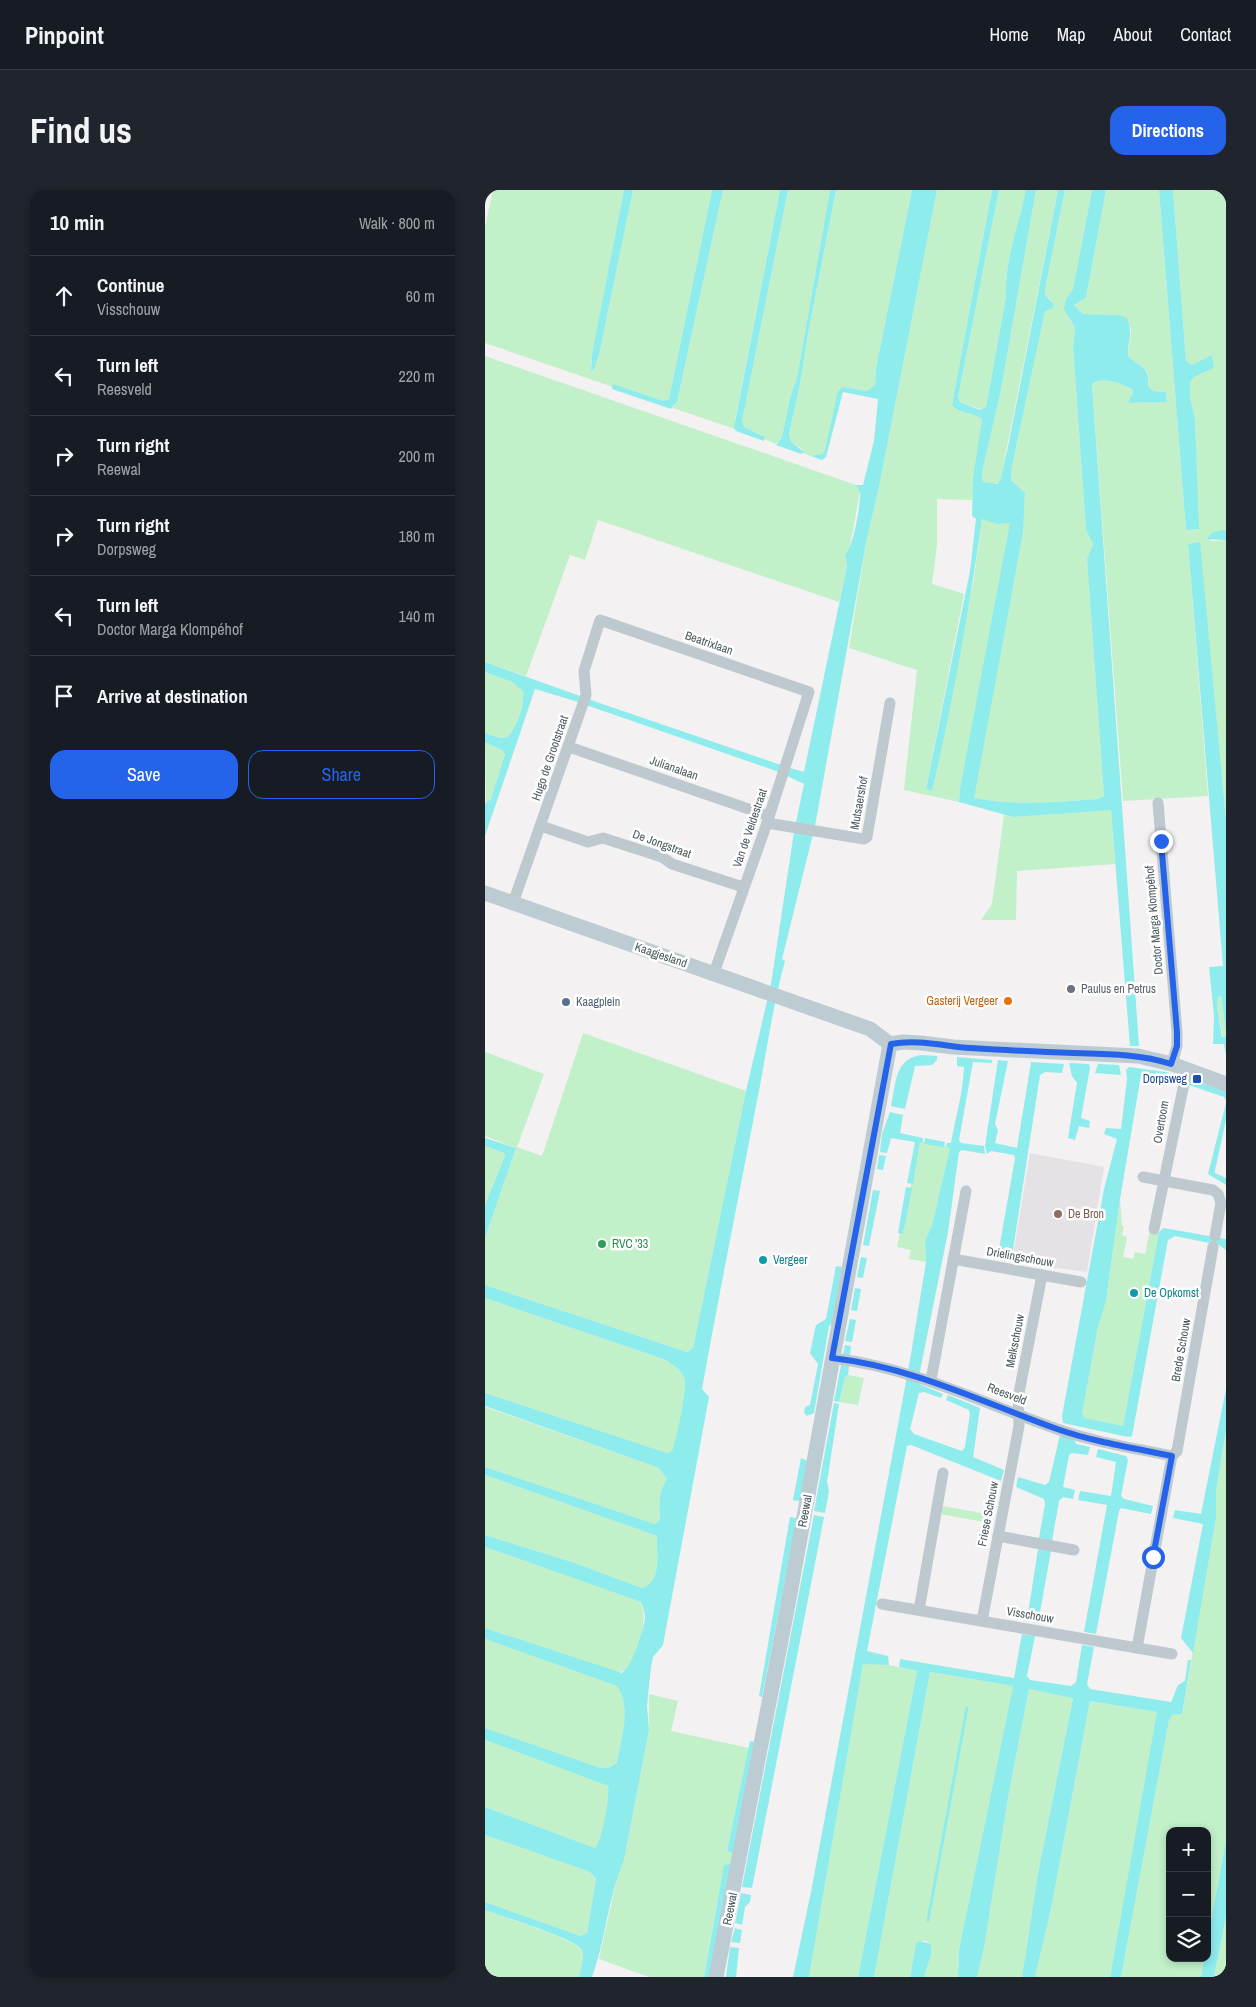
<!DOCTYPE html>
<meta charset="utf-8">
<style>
body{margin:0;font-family:"Archivo Narrow",sans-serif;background:#20242c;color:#f1f3f6}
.controls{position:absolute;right:15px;bottom:15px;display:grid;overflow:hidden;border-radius:10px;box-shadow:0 2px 8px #0003}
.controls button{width:45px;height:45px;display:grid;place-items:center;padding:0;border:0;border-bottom:1px solid #363941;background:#171b24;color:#f1f3f6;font:25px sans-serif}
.stop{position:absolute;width:15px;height:15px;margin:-11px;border:4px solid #2563eb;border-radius:50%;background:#fff}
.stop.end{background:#2563eb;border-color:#fff;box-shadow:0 1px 5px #0008}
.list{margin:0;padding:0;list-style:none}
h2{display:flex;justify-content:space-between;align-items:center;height:65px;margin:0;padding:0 20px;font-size:21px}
h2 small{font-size:16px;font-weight:400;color:#9ea1a6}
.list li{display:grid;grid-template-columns:32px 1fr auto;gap:15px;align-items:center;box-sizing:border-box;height:80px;padding:0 20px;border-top:1px solid #363941}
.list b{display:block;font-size:19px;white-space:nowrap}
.list p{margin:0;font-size:16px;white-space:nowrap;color:#9ea1a6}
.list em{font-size:16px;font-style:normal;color:#9ea1a6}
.actions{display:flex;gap:10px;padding:15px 20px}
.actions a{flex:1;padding:11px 0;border:1px solid #2563eb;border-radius:15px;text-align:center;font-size:18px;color:#2563eb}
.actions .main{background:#2563eb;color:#fff}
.icon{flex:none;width:28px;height:28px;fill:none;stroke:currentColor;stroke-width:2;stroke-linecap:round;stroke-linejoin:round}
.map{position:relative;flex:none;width:741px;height:1787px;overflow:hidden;border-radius:15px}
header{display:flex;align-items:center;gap:30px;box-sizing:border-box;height:70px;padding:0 25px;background:#171b24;border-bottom:1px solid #363941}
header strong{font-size:24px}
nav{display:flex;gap:28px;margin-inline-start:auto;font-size:18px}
.intro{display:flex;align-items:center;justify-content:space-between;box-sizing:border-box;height:120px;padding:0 30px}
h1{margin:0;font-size:35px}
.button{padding:12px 22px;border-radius:15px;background:#2563eb;color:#fff;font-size:18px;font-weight:700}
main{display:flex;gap:30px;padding:0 30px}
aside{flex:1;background:#171b24;border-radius:15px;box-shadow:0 2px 8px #0003}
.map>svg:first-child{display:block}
.education{fill:#e4e2e4}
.green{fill:#c1f0c9}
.water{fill:#8eeced}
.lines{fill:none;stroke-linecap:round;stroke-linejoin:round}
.stream{stroke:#8eeced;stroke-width:3}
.street{stroke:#bdc9ce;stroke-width:11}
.secondary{stroke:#bdccd2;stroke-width:15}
.route{stroke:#2563eb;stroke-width:6}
.worship-dot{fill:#6b7280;stroke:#fff;stroke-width:2}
.food-dot{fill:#e8710a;stroke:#fff;stroke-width:2}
.service-dot{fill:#5c6f8a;stroke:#fff;stroke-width:2}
.transit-dot{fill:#1a4fb4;stroke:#fff;stroke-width:2}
.education-dot{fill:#8d6e63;stroke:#fff;stroke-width:2}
.leisure-dot{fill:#2e9e5b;stroke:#fff;stroke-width:2}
.culture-dot{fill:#0f9aa8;stroke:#fff;stroke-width:2}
.labels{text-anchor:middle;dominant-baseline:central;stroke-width:5;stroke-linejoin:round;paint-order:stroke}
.street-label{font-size:12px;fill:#49595f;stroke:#fff}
.worship-label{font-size:12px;fill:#5b616d;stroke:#fff;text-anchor:start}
.food-label{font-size:12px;fill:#c56008;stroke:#fff;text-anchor:end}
.service-label{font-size:12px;fill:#4e5e75;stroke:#fff;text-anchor:start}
.transit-label{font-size:12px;fill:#164399;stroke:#fff;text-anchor:end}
.education-label{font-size:12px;fill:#785e54;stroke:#fff;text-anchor:start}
.leisure-label{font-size:12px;fill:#27864d;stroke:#fff;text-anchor:start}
.culture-label{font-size:12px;fill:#0d838f;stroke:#fff;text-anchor:start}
</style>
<header>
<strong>Pinpoint</strong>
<nav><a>Home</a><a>Map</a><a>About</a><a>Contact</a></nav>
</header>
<div class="intro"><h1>Find us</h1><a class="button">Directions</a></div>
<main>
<aside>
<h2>10 min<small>Walk · 800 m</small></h2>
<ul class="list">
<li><svg class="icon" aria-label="ahead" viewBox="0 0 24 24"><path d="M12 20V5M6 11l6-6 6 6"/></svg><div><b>Continue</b><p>Visschouw</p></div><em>60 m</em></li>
<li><svg class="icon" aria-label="left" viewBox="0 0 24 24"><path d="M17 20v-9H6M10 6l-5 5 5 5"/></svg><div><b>Turn left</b><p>Reesveld</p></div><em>220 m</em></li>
<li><svg class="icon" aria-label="right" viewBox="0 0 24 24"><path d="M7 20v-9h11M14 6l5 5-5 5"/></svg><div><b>Turn right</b><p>Reewal</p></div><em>200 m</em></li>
<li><svg class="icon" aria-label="right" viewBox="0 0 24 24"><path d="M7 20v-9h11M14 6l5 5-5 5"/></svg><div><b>Turn right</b><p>Dorpsweg</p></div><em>180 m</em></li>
<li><svg class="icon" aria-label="left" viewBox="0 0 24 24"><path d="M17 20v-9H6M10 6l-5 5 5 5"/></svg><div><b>Turn left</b><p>Doctor Marga Klompéhof</p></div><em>140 m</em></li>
<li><svg class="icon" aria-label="arrive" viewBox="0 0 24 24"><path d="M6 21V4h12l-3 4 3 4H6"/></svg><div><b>Arrive at destination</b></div></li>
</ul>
<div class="actions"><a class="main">Save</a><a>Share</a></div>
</aside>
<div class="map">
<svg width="741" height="1787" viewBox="0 0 741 1787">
<rect width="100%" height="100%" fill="#f3f1f2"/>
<polygon class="education" points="545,963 619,977 602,1082 527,1072"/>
<g class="green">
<polygon points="8,0 139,0 106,171 106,180 109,180 114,165 148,0 227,0 184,209 178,211 128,195 128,197 0,153 0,37"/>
<polygon points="238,0 295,0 250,230 250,239 188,218 195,198"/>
<polygon points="303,0 345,0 312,188 305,208 297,247 291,254 279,249 277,245 258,237 257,232"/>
<polygon points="351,0 427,0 391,178 390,196 382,201 358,197 340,260 337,264 326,266 318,263 317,259 306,252 304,244 315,194 323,144"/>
<path d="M 452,0 L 507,0 L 467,215 C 475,224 487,222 497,229 L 487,310 L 452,309 L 452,355 L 447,394 L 479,404 L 441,599 L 447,601 L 489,388 L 497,329 L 526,333 L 475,598 L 474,612 L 419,600 L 432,480 L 364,458 L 382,348 L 394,297 Z"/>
<path d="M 514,0 L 541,0 C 534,35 519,71 521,107 L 501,217 L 498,220 L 475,212 L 473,207 Z"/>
<path d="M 551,0 L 573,0 L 515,292 C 510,295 504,294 498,292 L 497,283 L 516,200 Z"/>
<path d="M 580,0 L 607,0 L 588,99 L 581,109 L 584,129 L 590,138 L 588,156 L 601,340 L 608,354 L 602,369 L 619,606 L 613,609 C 571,612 530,616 488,608 L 538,343 L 540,303 L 526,290 L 527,276 L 560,120 L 568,118 L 567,111 L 560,105 L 561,94 Z"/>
<path d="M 621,0 L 674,0 L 701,340 L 713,339 L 710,229 L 705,207 L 705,192 L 709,187 L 729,178 L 727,166 L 707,175 L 701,171 L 688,0 L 741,0 L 741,341 L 728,342 L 725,351 L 741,350 L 741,630 L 714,352 L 703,354 L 723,606 L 638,611 L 607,194 C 618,186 635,194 647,199 L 648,202 L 643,213 L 682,212 L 681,202 L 668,201 L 663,196 C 666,176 655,178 643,166 C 643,156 646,148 646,138 L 633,125 L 598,124 L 589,115 L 601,108 Z"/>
<polygon points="0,166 371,295 375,301 364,362 360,365 362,376 354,412 113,330 100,370 85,365 41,486 0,472"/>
<path d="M 0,482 L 27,492 L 38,501 C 40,516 32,535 23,547 L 15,548 L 0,543 Z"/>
<polygon points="0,552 17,560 20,564 6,609 1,614"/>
<polygon points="626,619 630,674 532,681 531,730 496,730 507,714 519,625 528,627"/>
<polygon points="736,806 741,842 740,847 738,848 732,816 733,807"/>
<polygon points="98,843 261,901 208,1158 202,1162 0,1095 0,1048 31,958 0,946 0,862 59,884 32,957 57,966"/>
<polygon points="438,950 439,953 459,955 465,958 447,1035 440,1051 441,1072 424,1069 426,1060 412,1057 415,1043 418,1043 426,994 428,994 435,953"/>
<polygon points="0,956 19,963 20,966 0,1015"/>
<polygon points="635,1009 637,1036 639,1036 637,1045 642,1047 638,1067 648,1069 650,1062 660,1064 665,1040 674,1042 638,1236 600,1228 597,1224 613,1137 621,1111"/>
<path d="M 0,1108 L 181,1170 C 188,1175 198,1181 200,1190 C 201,1204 192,1247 187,1261 L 182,1263 L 0,1203 Z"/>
<polygon points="363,1185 379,1188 373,1215 354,1212 360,1187"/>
<path d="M 0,1217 L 174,1278 L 182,1289 C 173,1302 174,1315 175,1330 L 170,1334 L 0,1277 Z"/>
<polygon points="741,1240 741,1650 722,1753 722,1641 685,1641 685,1768 719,1768 716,1787 636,1787 684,1530 687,1525 697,1524 731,1328 731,1301"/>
<path d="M 0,1285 L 172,1346 C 171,1361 178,1392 157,1398 L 87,1372 L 0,1345 Z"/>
<polygon points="457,1316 507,1325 505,1333 455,1324"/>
<path d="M 0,1357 L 156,1412 C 164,1432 152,1462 141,1481 L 132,1482 L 0,1438 Z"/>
<path d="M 0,1449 L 132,1496 C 147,1518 136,1548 132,1573 L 123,1578 L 116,1578 L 0,1538 Z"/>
<polygon points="378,1473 404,1475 432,1481 373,1787 324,1787"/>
<polygon points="445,1482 528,1496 474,1760 473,1787 439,1787 446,1765 442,1751 435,1751 431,1753 425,1787 389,1787"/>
<polygon points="544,1499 588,1507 553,1683 537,1787 492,1787 499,1758 524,1602"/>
<polygon points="164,1504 193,1511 186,1541 264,1558 242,1661 248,1663 227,1787 232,1712 219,1787 164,1787 114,1769 133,1684 139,1670 164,1540"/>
<polygon points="605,1511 672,1522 672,1525 625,1787 550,1787 566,1719"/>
<path d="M 0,1550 L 123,1596 C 125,1605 117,1652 110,1658 L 0,1617 Z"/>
<polygon points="0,1645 105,1682 111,1690 102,1743 96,1746 0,1712"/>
<path d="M 0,1720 C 15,1726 92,1750 97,1760 C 100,1767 95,1780 94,1787 L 0,1787 Z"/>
<polygon points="741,1727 741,1787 729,1787"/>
</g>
<g class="water">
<polygon points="139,0 148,0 114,165 109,180 106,180 107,164"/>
<polygon points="227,0 238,0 195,198 192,211 186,219 127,199 128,194 131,195 178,211 184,209"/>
<polygon points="295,0 303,0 257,232 259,237 280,247 279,251 251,241 249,237"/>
<polygon points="345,0 351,0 323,144 315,194 304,244 306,252 319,262 316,264 291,255 297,247 305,208 312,188"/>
<path d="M 427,0 L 452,0 L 394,297 L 382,348 L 330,636 L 297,769 L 300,771 C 287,818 281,867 271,916 C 253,1010 234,1104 217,1199 L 224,1207 L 178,1455 L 168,1467 L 166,1477 L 162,1516 L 164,1540 L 139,1670 C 123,1707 121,1749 107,1787 L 94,1787 C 95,1780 100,1767 97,1760 C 92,1749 15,1726 0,1720 L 0,1712 L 96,1746 L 102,1743 L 111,1689 L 105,1682 L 0,1645 L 0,1617 L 110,1658 C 117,1652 125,1605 123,1596 L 0,1550 L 0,1538 L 116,1578 L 123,1578 L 132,1573 C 136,1548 147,1518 132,1496 L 0,1449 L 0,1438 L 137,1483 C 147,1477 159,1439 160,1428 C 160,1422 158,1417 156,1412 L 0,1357 L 0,1345 L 87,1372 L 157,1398 C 178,1392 171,1361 172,1346 L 0,1285 L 0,1277 L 170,1334 L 175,1330 C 174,1315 173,1302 182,1289 L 174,1278 L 0,1216 L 0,1203 L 182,1263 L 187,1261 C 192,1247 201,1203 200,1190 C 198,1181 188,1175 181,1170 L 0,1108 L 0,1095 L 202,1162 L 208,1158 L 261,901 L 286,794 L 309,642 L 319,594 L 302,586 L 305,578 L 319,582 L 362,376 L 360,365 C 368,359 376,313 375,302 C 374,300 372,297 371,295 L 378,295 L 389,251 L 393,209 L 358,202 L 341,267 L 337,270 L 326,266 L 337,264 L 340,260 L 353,201 L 358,197 L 382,201 L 390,195 L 391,178 Z"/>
<path d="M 507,0 L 514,0 L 473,207 L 475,212 L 495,220 L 501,217 L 521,107 C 519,71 534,35 541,0 L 551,0 L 516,200 L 497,283 L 498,292 L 512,294 L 515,291 L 523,257 L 573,0 L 580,0 L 561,94 L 560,105 L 569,114 L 568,118 L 560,121 L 527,276 L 526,290 L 540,303 L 538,343 L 489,608 C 530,616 571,612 613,609 L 619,606 L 602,369 L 608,354 L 601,340 L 588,156 L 590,138 L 579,119 L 581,109 L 588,99 L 607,0 L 621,0 L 601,108 L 589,115 L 598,124 L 633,125 L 642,128 C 649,147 642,150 643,166 C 655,178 665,176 663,196 L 668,201 L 681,202 L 682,212 L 643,213 L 648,202 L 647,199 C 636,194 618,186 607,194 L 654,856 L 645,856 L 626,620 L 528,627 L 474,612 L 475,598 L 525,333 L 513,334 L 497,329 C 484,420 468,512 447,601 L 441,599 L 485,381 L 491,329 L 487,326 L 488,289 L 497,229 C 487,222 475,224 467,215 Z"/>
<polygon points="674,0 688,0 701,171 707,175 727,165 729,178 709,187 705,192 705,207 710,229 714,339 701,340"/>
<polygon points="738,340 741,341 741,350 722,349 728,342"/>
<polygon points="715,352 741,630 741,842 736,806 733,807 732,816 737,847 740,847 741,844 741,865 739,854 728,854 729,826 724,777 738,776 703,354"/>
<path d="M 0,472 L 95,506 L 93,512 L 50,499 L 0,646 L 0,614 L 6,609 L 20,564 L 17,560 L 0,552 L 0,543 L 15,548 L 23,547 C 32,535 40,516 38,501 L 27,492 L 0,482 Z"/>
<polygon points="103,509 296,575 294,582 101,515"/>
<path d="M 436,865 L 452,866 L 452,870 L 447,875 L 430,876 L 420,919 L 406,916 C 411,894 409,869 436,865 Z"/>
<path d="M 472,867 L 507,870 L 507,873 L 488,872 L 474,950 L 476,953 L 499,956 L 500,964 L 477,960 L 474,962 L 463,1042 L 433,1191 L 434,1194 L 458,1204 L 456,1208 L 439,1202 L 434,1203 L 425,1239 L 429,1244 L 477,1261 L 480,1257 L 485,1224 L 484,1220 L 461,1210 L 463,1205 L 495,1218 L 488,1267 L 519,1280 L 516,1291 L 426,1255 L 422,1256 L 382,1461 L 403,1466 L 404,1475 L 378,1474 L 324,1787 L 308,1787 L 326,1702 L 425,1170 L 441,1072 L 440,1051 L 447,1035 L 465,958 L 461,957 L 462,953 L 466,953 C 470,930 478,903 479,877 L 472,876 Z"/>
<polygon points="513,870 523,871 510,934 513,940 510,953 532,958 546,872 579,874 577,883 560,882 555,885 527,1066 523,1071 515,1070 513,1065 530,968 529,965 506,961 502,964 500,956"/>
<polygon points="584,873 604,874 605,878 596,928 605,931 604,938 594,936 590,950 583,948 592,893 587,886"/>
<polygon points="613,874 634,875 636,885 610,883"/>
<polygon points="644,877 681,882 741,901 741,910 739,907 701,894 656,885 635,1009 621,1111 613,1137 597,1224 600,1228 638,1236 674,1042 679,1038 741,1049 741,1060 734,1055 690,1046 683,1050 647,1246 643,1247 578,1233 577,1226 619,999 632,949 619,944 621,938 636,939 642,889 641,880"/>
<polygon points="741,913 741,930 730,980 730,983 741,988 741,995 723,984"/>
<polygon points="405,922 418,925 415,943 438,948 437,953 435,953 428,994 422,993 430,952 406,948 402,963 395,962 397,944"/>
<polygon points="0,948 31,958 0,1048 0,1015 20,966 19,963 0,956"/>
<polygon points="440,948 460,952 459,957 439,954"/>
<polygon points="394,965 401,966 398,980 392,979"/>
<polygon points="421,997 427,998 418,1044 413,1043"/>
<polygon points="388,1000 395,1001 384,1056 378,1055"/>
<polygon points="376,1067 382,1068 378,1088 372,1087"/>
<polygon points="351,1076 357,1077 347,1134 344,1136 329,1223 322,1226 319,1223 320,1217 325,1215 333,1174 325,1163 331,1135 341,1129"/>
<polygon points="370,1098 376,1099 372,1121 366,1120"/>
<polygon points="365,1129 371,1130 367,1152 360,1151"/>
<polygon points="360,1155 366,1156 363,1185 360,1187 354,1212 349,1211"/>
<polygon points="741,1199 741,1240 731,1301 731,1328 708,1463 696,1448 718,1334 688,1328 690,1320 716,1324"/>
<polygon points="349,1213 354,1214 342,1292 344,1301 340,1323 329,1321"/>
<polygon points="575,1245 589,1249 591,1254 605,1257 603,1265 587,1263 584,1265 578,1297 590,1300 588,1309 578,1307 574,1311 567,1351 554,1348 560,1314 559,1309 531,1297 533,1287 560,1295 564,1292"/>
<polygon points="613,1259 641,1266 643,1270 636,1306 639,1309 668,1316 666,1324 636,1318 634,1321 611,1444 599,1442 622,1315 593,1310 595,1301 626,1306 631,1272 611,1267"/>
<polygon points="316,1268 322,1271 316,1310 312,1311 308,1310"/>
<polygon points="329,1325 339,1327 267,1698 257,1697"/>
<polygon points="305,1327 311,1328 310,1340 277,1507 274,1506"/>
<polygon points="553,1359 566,1361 553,1433 540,1431 544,1417"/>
<polygon points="537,1444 550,1446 542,1486 545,1490 586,1496 591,1492 597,1455 609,1457 602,1494 605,1499 686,1512 693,1495 700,1491 703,1470 706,1470 697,1524 687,1525 684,1530 636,1787 625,1787 672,1522 605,1511 566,1719 550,1787 537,1787 553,1683 588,1508 544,1499 524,1602 499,1758 492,1787 473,1787 474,1760 528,1496 445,1482 389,1787 373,1787 432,1481 414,1477 415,1469 529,1488"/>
<polygon points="265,1551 269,1552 248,1663 242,1661"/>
<polygon points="741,1650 741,1727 729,1787 716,1787 719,1768 722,1768 722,1753"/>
<polygon points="246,1674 224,1787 219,1787 239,1675"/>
<polygon points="256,1703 266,1705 265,1712 260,1717 257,1735 250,1733"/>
<polygon points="250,1738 257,1740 255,1753 246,1752"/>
<polygon points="435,1751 446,1754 446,1765 439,1787 425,1787 431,1753"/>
<polygon points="245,1757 254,1758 251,1787 241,1787"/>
</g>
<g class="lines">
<polyline class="stream" points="443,1730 482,1518"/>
<g class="street">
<polyline points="84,557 284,626"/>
<polyline points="673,613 692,842 692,856 687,874"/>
<polyline points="282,633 379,649 382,647 405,513"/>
<polyline points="56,636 103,652 118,648 177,667 187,674 258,697"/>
<polyline points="28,713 101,505 99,481 115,430 324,502 282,633 229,783"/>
<polyline points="658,987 728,1000 733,1004 736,1013 730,1046"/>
<polyline points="669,1039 702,879"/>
<polyline points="468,1069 596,1092"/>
<path d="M 347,1168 C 429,1178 495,1212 572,1239 C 609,1252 649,1258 687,1266"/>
<polyline points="446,1190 481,1001"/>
<polyline points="513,1346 589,1360"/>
<polyline points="397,1414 687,1464"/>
<polyline points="434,1420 458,1283"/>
<polyline points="497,1431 534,1236 533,1208 557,1085"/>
<polyline points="652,1458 687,1266 692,1261 728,1057"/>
</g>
<g class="secondary">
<polyline points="0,703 385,839 405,854 418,852 436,853 468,857 653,866 687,874 741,894"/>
<polyline points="231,1787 304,1409 405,854"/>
</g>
</g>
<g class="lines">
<path class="route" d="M 668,1367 L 687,1266 C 649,1258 609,1252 572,1239 C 497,1212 427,1177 347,1168 L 406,854 C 432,849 459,856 485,858 C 519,860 554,862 588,863 C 621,864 655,864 686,874 L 692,856 L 692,842 L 676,651"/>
</g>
<circle class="worship-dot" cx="586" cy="799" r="5"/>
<circle class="food-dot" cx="523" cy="811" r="5"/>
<circle class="service-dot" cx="81" cy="812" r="5"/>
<rect class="transit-dot" x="707" y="884" width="10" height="10" rx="2.5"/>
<circle class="education-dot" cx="573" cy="1024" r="5"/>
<circle class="leisure-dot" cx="117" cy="1054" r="5"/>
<g class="culture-dot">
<circle cx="278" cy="1070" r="5"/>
<circle cx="649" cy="1103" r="5"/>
</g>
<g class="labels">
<g class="street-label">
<text transform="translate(224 453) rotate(19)">Beatrixlaan</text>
<text transform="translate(65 568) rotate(-71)">Hugo de Grootstraat</text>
<text transform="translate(189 578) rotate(19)">Julianalaan</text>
<text transform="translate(374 613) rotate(-80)">Mutsaershof</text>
<text transform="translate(265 638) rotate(-71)">Van de Veldestraat</text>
<text transform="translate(177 654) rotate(20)">De Jongstraat</text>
<text transform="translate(669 730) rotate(-95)">Doctor Marga Klompéhof</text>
<text transform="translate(176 765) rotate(19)">Kaagjesland</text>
<text transform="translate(676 932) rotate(-80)">Overtoom</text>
<text transform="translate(535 1067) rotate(10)">Drielingschouw</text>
<text transform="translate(530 1151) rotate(-79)">Melkschouw</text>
<text transform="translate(696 1160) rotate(-80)">Brede Schouw</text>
<text transform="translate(522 1204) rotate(21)">Reesveld</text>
<text transform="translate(320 1321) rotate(-80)">Reewal</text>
<text transform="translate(503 1324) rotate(-79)">Friese Schouw</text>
<text transform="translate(545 1425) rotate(10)">Visschouw</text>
<text transform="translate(245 1719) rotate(-79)">Reewal</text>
</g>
<g class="worship-label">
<text x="596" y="799">Paulus en Petrus</text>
</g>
<g class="food-label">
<text x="513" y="811">Gasterij Vergeer</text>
</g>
<g class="service-label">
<text x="91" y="812">Kaagplein</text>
</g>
<g class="transit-label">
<text x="702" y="889">Dorpsweg</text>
</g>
<g class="education-label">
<text x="583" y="1024">De Bron</text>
</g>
<g class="leisure-label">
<text x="127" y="1054">RVC '33</text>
</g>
<g class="culture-label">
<text x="288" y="1070">Vergeer</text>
<text x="659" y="1103">De Opkomst</text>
</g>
</g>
</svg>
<div class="controls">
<button>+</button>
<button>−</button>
<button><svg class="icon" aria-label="layers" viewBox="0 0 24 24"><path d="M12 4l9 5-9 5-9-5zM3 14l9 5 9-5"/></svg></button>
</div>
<div class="stop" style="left:668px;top:1367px"></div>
<div class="stop end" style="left:676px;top:651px"></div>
</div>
</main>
